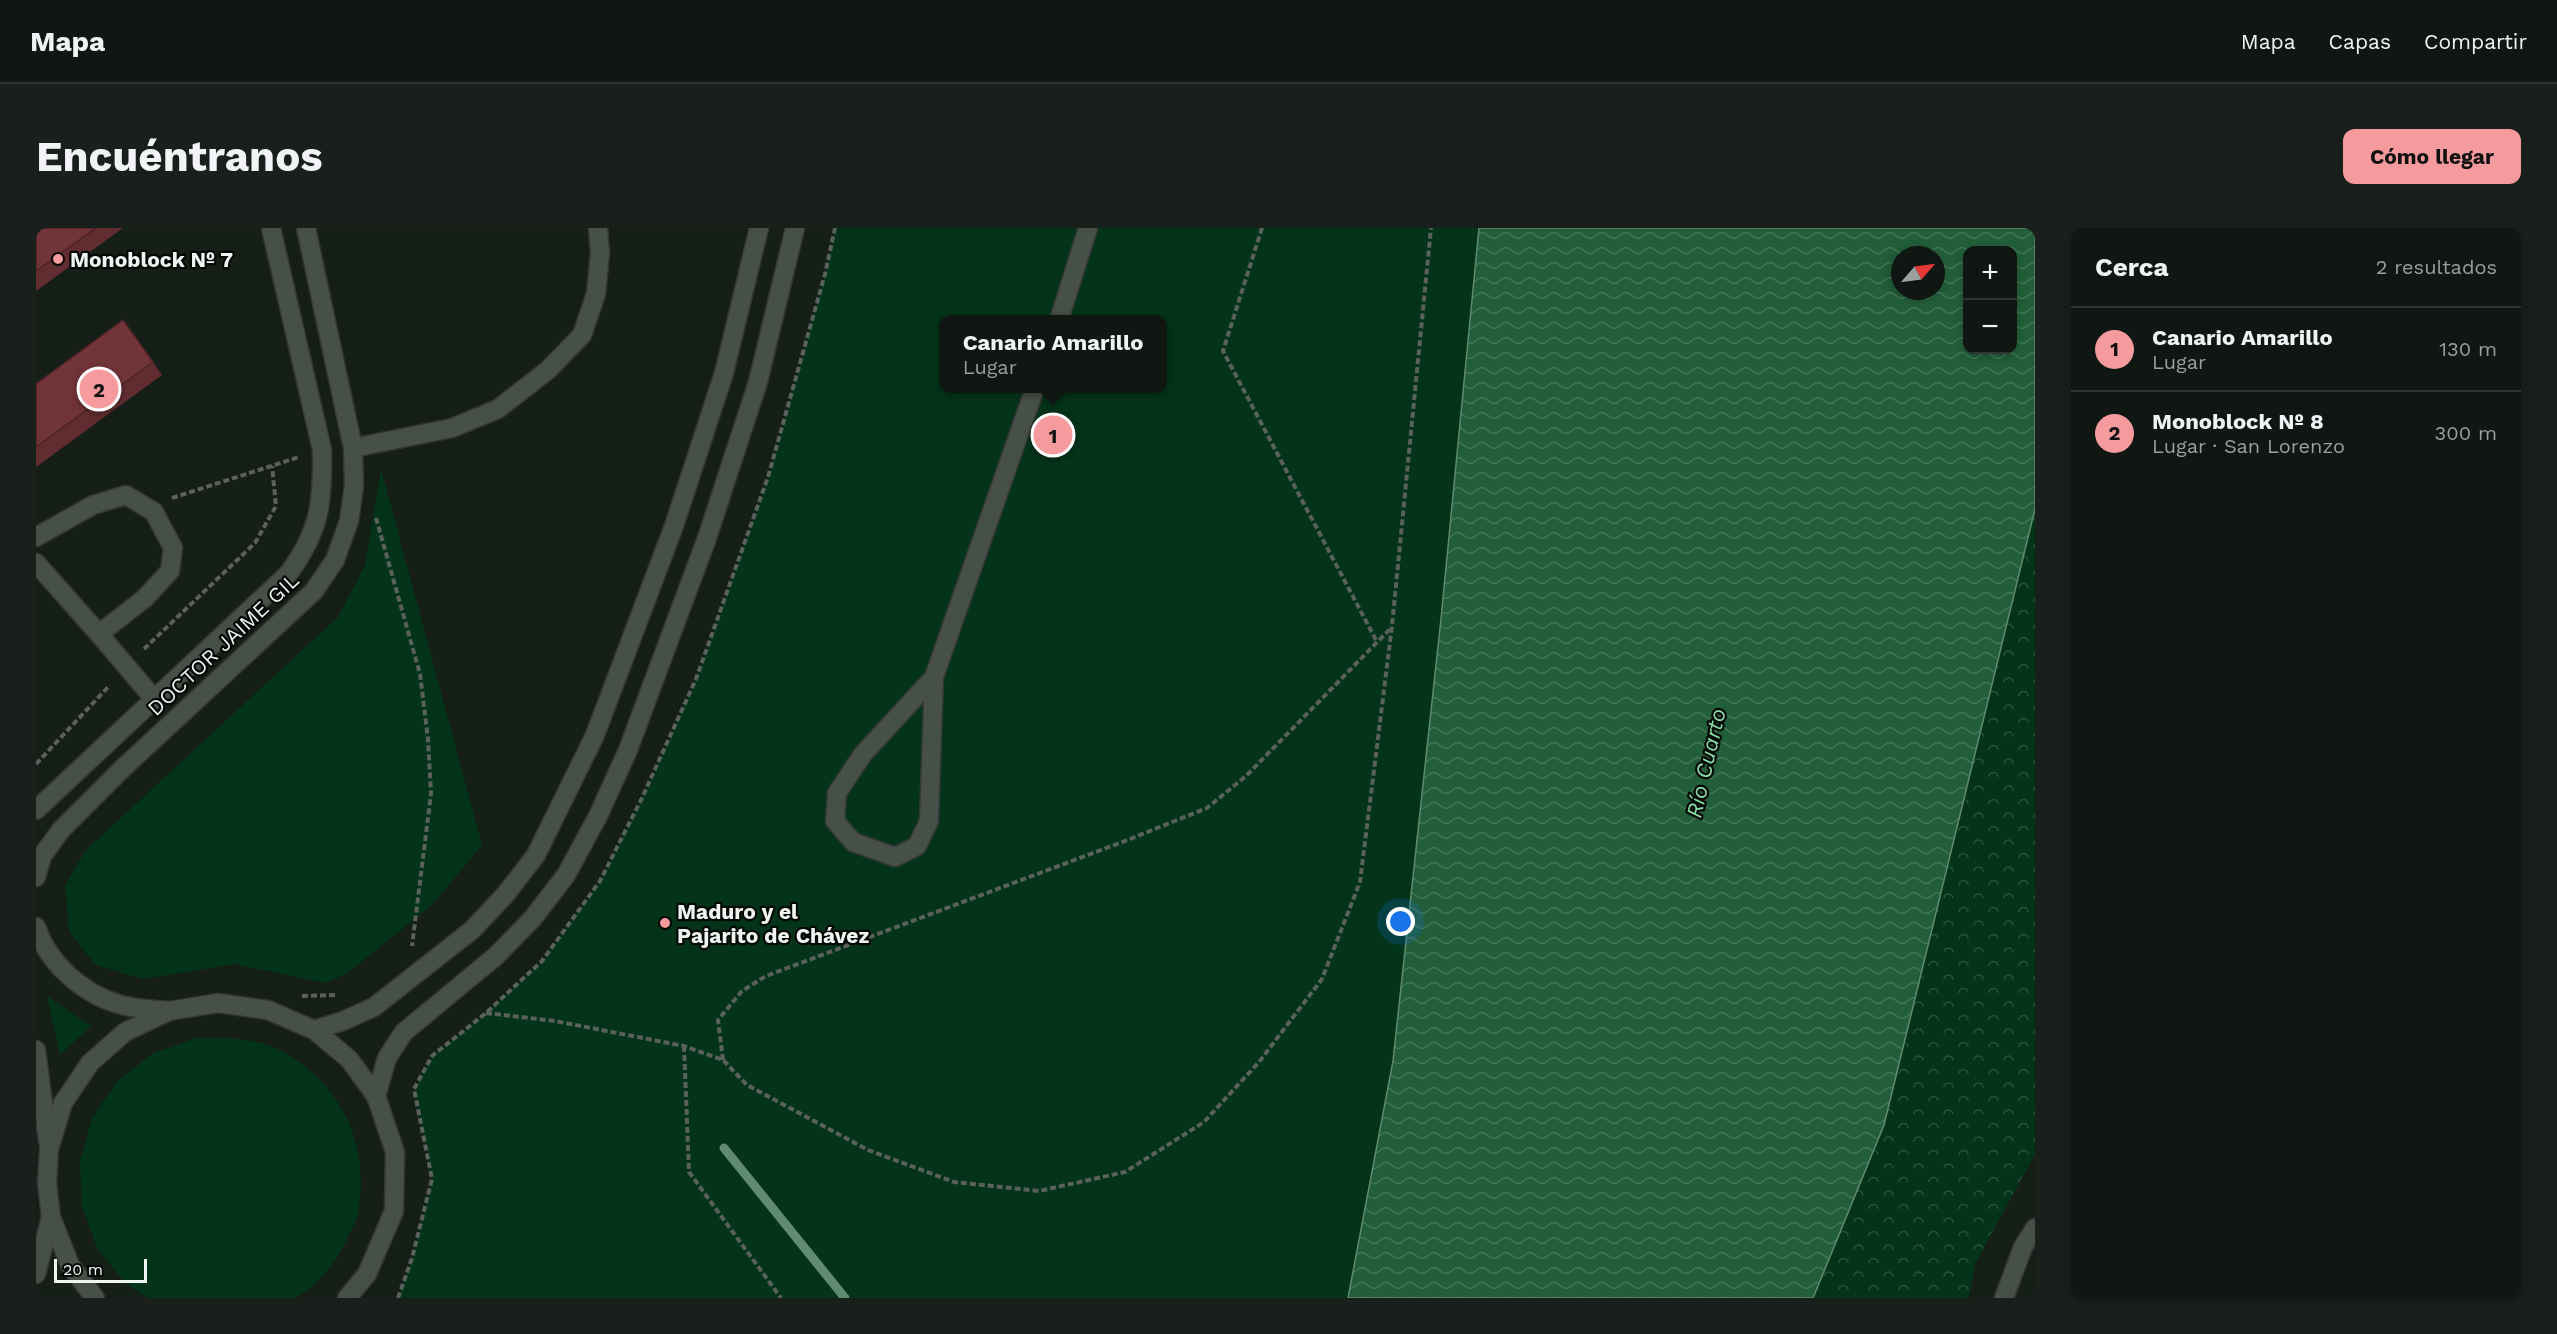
<!DOCTYPE html>
<html lang="es">
<meta charset="utf-8">
<style>
body{margin:0;font-family:"Work Sans",sans-serif;background:#191f1b;color:#f1f3f6}
.controls{position:absolute;right:18px;top:18px;display:grid;overflow:hidden;border-radius:12px;box-shadow:0 3px 9px #0003}
.controls button{width:54px;height:54px;display:grid;place-items:center;padding:0;border:0;border-bottom:2px solid #303532;background:#101612;color:#f1f3f6;font:30px sans-serif}
.compass{position:absolute;left:1855px;top:18px;width:54px;height:54px;border-radius:50%;background:#101612;box-shadow:0 3px 9px #0003;rotate:62deg}
.scale{position:absolute;left:18px;bottom:15px;width:93px;box-sizing:border-box;padding-left:6px;border:3px solid #f0f5f1;border-top:0;font-size:16px;line-height:21px;white-space:nowrap;color:#f0f5f1;-webkit-text-stroke:4px #050705;paint-order:stroke}
.you{position:absolute;left:1365px;top:694px;width:21px;height:21px;margin:-15px;border:4px solid #fff;border-radius:50%;background:#1a73e8;box-shadow:0 0 0 9px #1a73e833}
.badge{display:grid;place-items:center;width:39px;height:39px;border-radius:50%;background:#f59b9e;color:#111;font-size:20px;font-weight:700}
.pin{position:absolute;translate:-50% -50%;border:3px solid #fff;box-shadow:0 2px 6px #0006}
.popup{position:absolute;left:903px;top:87px;width:228px;height:78px;box-sizing:border-box;display:grid;place-content:center;border-radius:12px;background:#101612;filter:drop-shadow(0 2px 4px #0005);font-size:20px;white-space:nowrap;color:#9c9f9f}
.popup b{font-size:22px;color:#f1f3f6}
.popup::after{content:'';position:absolute;left:50%;top:100%;margin-left:-12px;border:12px solid transparent;border-top-color:#101612}
.list{margin:0;padding:0;list-style:none}
h2{display:flex;justify-content:space-between;align-items:center;height:78px;margin:0;padding:0 24px;font-size:26px}
h2 small{font-size:20px;font-weight:400;color:#9c9f9f}
.list li{display:grid;grid-template-columns:39px 1fr auto;gap:18px;align-items:center;box-sizing:border-box;height:84px;padding:0 24px;border-top:2px solid #303532}
.list b{display:block;font-size:22px;white-space:nowrap}
.list p{margin:0;font-size:20px;white-space:nowrap;color:#9c9f9f}
.list em{font-size:20px;font-style:normal;color:#9c9f9f}
.map{position:relative;flex:none;width:1999px;height:1070px;overflow:hidden;border-radius:12px}
header{display:flex;align-items:center;gap:36px;box-sizing:border-box;height:84px;padding:0 30px;background:#101612;border-bottom:2px solid #303532}
header strong{font-size:28px}
nav{display:flex;gap:33px;margin-inline-start:auto;font-size:21px}
.intro{display:flex;align-items:center;justify-content:space-between;box-sizing:border-box;height:144px;padding:0 36px}
h1{margin:0;font-size:42px}
.button{padding:15px 27px;border-radius:12px;background:#f59b9e;color:#111;font-size:21px;font-weight:700}
main{display:flex;gap:36px;padding:0 36px}
aside{flex:1;background:#101612;border-radius:12px;box-shadow:0 3px 9px #0003}
.map>svg:first-child{display:block}
.forest{fill:url(#forest-crowns)}
.green{fill:#033419;fill-rule:evenodd}
.water{fill:url(#water-waves);stroke:#608b70;stroke-width:1.5;fill-rule:evenodd}
.lines{fill:none;stroke-linecap:round;stroke-linejoin:round}
.stream{stroke:#608b70;stroke-width:9}
.lane-casing{stroke:#323733;stroke-width:21}
.street-casing{stroke:#323733;stroke-width:21}
.secondary-casing{stroke:#323733;stroke-width:21}
.path{stroke:#5a615c;stroke-width:4;stroke-dasharray:6 3;stroke-linecap:butt}
.lane{stroke:#464f48;stroke-width:18}
.street{stroke:#464f48;stroke-width:18}
.secondary{stroke:#464f48;stroke-width:18}
.wall{fill:#612d30}
.building{fill:#713438;stroke:#4f2427;stroke-width:1.5}
.poi-dot{fill:#f59b9e;stroke:#050705;stroke-width:2}
.labels{text-anchor:middle;dominant-baseline:central;stroke-width:4.5;stroke-linejoin:round;paint-order:stroke}
.poi-label{font-size:21px;font-weight:bold;fill:#f0f5f1;stroke:#050705;text-anchor:start}
.street-label{font-size:21px;fill:#f0f5f1;stroke:#050705}
.water-label{font-size:22px;font-style:italic;fill:#88dea3;stroke:#050705}
</style>
<header>
<strong>Mapa</strong>
<nav><a>Mapa</a><a>Capas</a><a>Compartir</a></nav>
</header>
<div class="intro"><h1>Encuéntranos</h1><a class="button">Cómo llegar</a></div>
<main>
<div class="map">
<svg width="1999" height="1070" viewBox="0 0 1999 1070">
<defs>
<pattern id="forest-crowns" width="20" height="18" patternUnits="userSpaceOnUse" patternTransform="scale(1.5)"><rect width="20" height="18" fill="#033419"/><path d="M2 6a3 3 0 1 1 6 0M12 15a3 3 0 1 1 6 0" fill="none" stroke="#28523b"/></pattern>
<pattern id="water-waves" width="16" height="10" patternUnits="userSpaceOnUse" patternTransform="scale(1.5)"><rect width="16" height="10" fill="#225e39"/><path d="M0 5q4-4 8 0t8 0" fill="none" stroke="#427656"/></pattern>
</defs>
<rect width="100%" height="100%" fill="#161e18"/>
<polygon class="forest" points="1999,281 1999,926 1939,1036 1933,1070 1777,1070 1848,897"/>
<g class="green">
<path d="M 799,0 L 1443,0 L 1405,391 L 1357,833 L 1312,1070 L 362,1070 L 376,1030 L 396,951 L 378,861 L 396,828 L 450,785 L 506,733 L 564,653 L 605,572 L 660,451 L 732,249 L 789,46 ZM 908,92 L 1126,92 L 1126,160 L 908,160 Z"/>
<polygon points="345,241 446,617 398,675 312,745 289,755 199,736 107,751 60,737 33,704 29,658 49,623 302,389 329,337"/>
<polygon points="11,768 55,798 24,827"/>
<path d="M 160,810 C 190,810 223,809 249,825 C 307,858 334,919 322,984 C 320,994 314,1004 310,1013 C 300,1035 281,1059 259,1070 L 112,1070 L 89,1055 L 61,1020 L 46,977 L 44,932 L 56,890 L 82,852 L 118,825 Z"/>
</g>
<path class="water" d="M 1443,0 L 1999,0 L 1999,281 L 1848,897 L 1777,1070 L 1312,1070 L 1357,833 L 1405,391 ZM 1932,22 L 1976,22 L 1976,122 L 1932,122 ZM 1864,27 L 1900,27 L 1900,63 L 1864,63 Z"/>
<g class="lines">
<polyline class="stream" points="688,920 809,1070"/>
<g class="lane-casing">
<polyline id="lane" points="317,220 416,200 462,181 512,142 546,107 560,66 564,25 562,0"/>
</g>
<g class="street-casing">
<g id="street">
<polyline points="1023,92 1052,0"/>
<polyline points="0,309 57,277 90,267 118,284 137,320 134,343 109,370 63,406 119,472"/>
<polyline points="0,335 63,406"/>
<polyline points="898,449 827,526 801,565 799,593 817,614 859,629 881,618 893,593 898,449 999,160"/>
<polyline points="1968,1070 1987,1019 1999,1000"/>
</g>
</g>
<g class="secondary-casing">
<g id="secondary">
<path d="M 0,582 L 253,345 C 284,302 287,274 286,222 L 235,0"/>
<polyline points="0,649 6,628 25,602 86,541 278,363 299,332 313,293 318,258 317,220 270,0"/>
<path d="M 0,699 C 12,735 46,765 82,776 C 98,781 116,781 133,783"/>
<polyline points="278,802 307,793 338,779 436,702 469,667 500,627 559,507 638,298 688,145 723,0"/>
<polyline points="0,822 12,913"/>
<polyline points="340,868 351,830 368,804 460,728 497,690 530,647 562,588 592,522 671,310 722,154 759,0"/>
<polyline points="0,1046 15,989"/>
<polyline points="59,1070 34,1037 15,989 11,955 13,921 27,875 54,835 89,804 133,783 182,775 232,782 278,802 313,831 340,868 359,924 358,983 331,1046 311,1070"/>
</g>
</g>
<g class="path">
<polyline points="1226,0 1187,123 1341,414"/>
<polyline points="136,270 263,229"/>
<polyline points="340,290 384,446 392,511 395,566 376,718"/>
<polyline points="108,421 219,315 240,278 236,238"/>
<polyline points="0,536 74,457"/>
<polyline points="266,768 300,767"/>
<polyline points="450,785 519,793 648,818 687,832 711,857 832,922 918,954 1003,963 1089,944 1168,894 1223,834 1286,751 1324,654 1356,398 1395,0"/>
<polyline points="648,818 653,944 745,1070"/>
<polyline points="687,832 682,792 706,763 730,748 1089,613 1171,580 1210,548 1356,399"/>
<polyline points="362,1070 376,1030 396,951 378,861 396,828 450,785 506,733 564,653 605,572 660,451 732,249 789,46 799,0"/>
</g>
<use href="#lane" class="lane"/>
<use href="#street" class="street"/>
<use href="#secondary" class="secondary"/>
</g>
<g class="wall">
<polygon points="0,0 87,0 0,63"/>
<polygon points="87,92 126,147 0,239 0,156"/>
</g>
<g class="building">
<polygon points="0,0 60,0 0,43"/>
<polygon points="87,92 117,134 0,219 0,156"/>
</g>
<g class="poi-dot">
<circle cx="22" cy="31" r="6"/>
<circle cx="629" cy="695" r="6"/>
</g>
<g class="labels">
<g class="poi-label">
<text x="34" y="31">Monoblock Nº 7</text>
<text x="641" y="683">Maduro y el<tspan x="641" dy="24">Pajarito de Chávez</tspan></text>
</g>
<g class="street-label">
<text transform="translate(187 416) rotate(-43)">DOCTOR JAIME GIL</text>
</g>
<g class="water-label">
<text transform="translate(1670 535) rotate(-77)">Río Cuarto</text>
</g>
</g>
</svg>
<div class="controls">
<button>+</button>
<button>−</button>
</div>
<svg class="compass" viewBox="-18 -18 36 36"><path d="M0-13l5 13h-10z" fill="#e53935"/><path d="M0 13l5-13h-10z" fill="#9c9f9f"/></svg>
<div class="scale">20 m</div>
<div class="you"></div>
<div class="pin badge" style="left:1017px;top:207px">1</div>
<div class="popup"><b>Canario Amarillo</b>Lugar</div>
<div class="pin badge" style="left:63px;top:161px">2</div>
</div>
<aside>
<h2>Cerca<small>2 resultados</small></h2>
<ul class="list">
<li><span class="badge">1</span><div><b>Canario Amarillo</b><p>Lugar</p></div><em>130 m</em></li>
<li><span class="badge">2</span><div><b>Monoblock Nº 8</b><p>Lugar · San Lorenzo</p></div><em>300 m</em></li>
</ul>
</aside>
</main>
